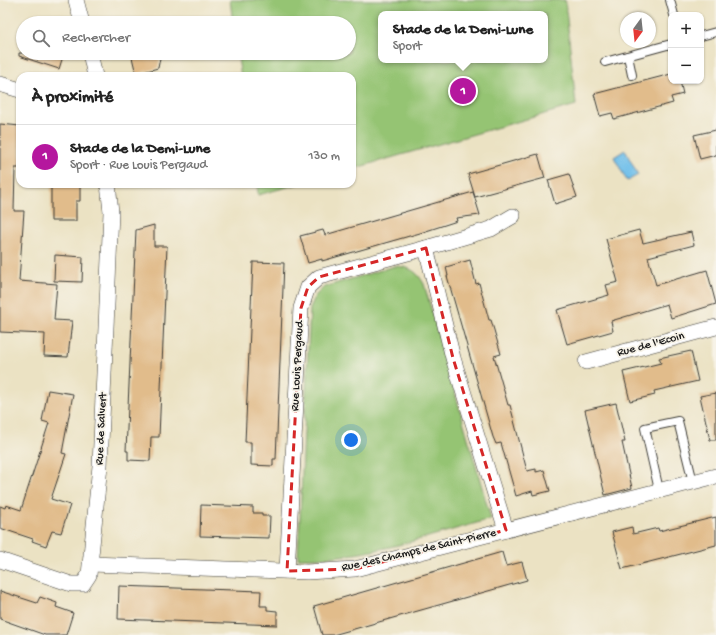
<!DOCTYPE html>
<html lang="fr">
<meta charset="utf-8">
<style>
body{margin:0;font-family:"Gochi Hand",sans-serif;background:#f6f6f6;color:#222}
.controls{position:absolute;right:12px;top:12px;display:grid;overflow:hidden;border-radius:8px;box-shadow:0 1px 3px #0004}
.controls button{width:36px;height:36px;display:grid;place-items:center;padding:0;border:0;border-bottom:1px solid #e0e0e0;background:#fff;color:#222;font:20px sans-serif}
.compass{position:absolute;left:620px;top:12px;width:36px;height:36px;border-radius:50%;background:#fff;box-shadow:0 1px 3px #0004;rotate:195deg}
.you{position:absolute;left:351px;top:440px;width:14px;height:14px;margin:-10px;border:3px solid #fff;border-radius:50%;background:#1a73e8;box-shadow:0 0 0 6px #1a73e833}
.badge{display:grid;place-items:center;width:26px;height:26px;border-radius:50%;background:#b5179e;color:#fff;font-size:13px;font-weight:700}
.pin{position:absolute;translate:-50% -50%;border:2px solid #fff;box-shadow:0 1px 4px #0006}
.popup{position:absolute;left:378px;top:11px;width:170px;height:52px;box-sizing:border-box;display:grid;place-content:center;border-radius:8px;background:#fff;filter:drop-shadow(0 1px 3px #0005);font-size:13px;white-space:nowrap;color:#767676}
.popup b{font-size:15px;color:#222}
.popup::after{content:'';position:absolute;left:50%;top:100%;margin-left:-8px;border:8px solid transparent;border-top-color:#fff}
.list{margin:0;padding:0;list-style:none}
h2{display:flex;justify-content:space-between;align-items:center;height:52px;margin:0;padding:0 16px;font-size:17px}
h2 small{font-size:13px;font-weight:400;color:#767676}
.list li{display:grid;grid-template-columns:26px 1fr auto;gap:12px;align-items:center;box-sizing:border-box;height:64px;padding:0 16px;border-top:1px solid #e0e0e0}
.list b{display:block;font-size:15px;white-space:nowrap}
.list p{margin:0;font-size:13px;white-space:nowrap;color:#767676}
.list em{font-size:13px;font-style:normal;color:#767676}
.icon{flex:none;width:22px;height:22px;fill:none;stroke:currentColor;stroke-width:2;stroke-linecap:round;stroke-linejoin:round}
.map{position:relative;flex:none;width:716px;height:635px;overflow:hidden}
.search{position:absolute;background:#fff;box-shadow:0 1px 3px #0004;left:16px;top:16px;width:340px;height:44px;display:flex;align-items:center;gap:10px;box-sizing:border-box;padding:0 14px;border-radius:22px;color:#767676;font-size:15px}
.panel{position:absolute;background:#fff;box-shadow:0 1px 3px #0004;left:16px;top:72px;width:340px;height:116px;border-radius:12px}
.map>svg:first-child{display:block}
.green{fill:#95c473;stroke:#587048;fill-rule:evenodd}
.water{fill:#6fbfea;stroke:#466e83}
.building{fill:#e1bc8b}
.lines{fill:none;stroke-linecap:round;stroke-linejoin:round}
.service-casing{stroke:#3b3a35;stroke-width:10}
.minor-casing{stroke:#3b3a35;stroke-width:16}
.service{stroke:#fff;stroke-width:8}
.minor{stroke:#fff;stroke-width:15}
.marked{fill:none;stroke:#d62828;stroke-width:3;stroke-dasharray:8 5;stroke-linejoin:round}
.labels{text-anchor:middle;dominant-baseline:central;stroke-width:3.5;stroke-linejoin:round;paint-order:stroke}
.street-label{font-size:12px;fill:#1c1c1c;stroke:#f7f3e8}
</style>
<div class="map">
<svg width="716" height="635" viewBox="0 0 716 635">
<rect width="100%" height="100%" fill="#f7f3e8"/>
<filter id="ink" filterUnits="userSpaceOnUse"><feTurbulence type="fractalNoise" baseFrequency=".025" numOctaves="2"/><feDisplacementMap in="SourceGraphic" scale="8" xChannelSelector="R" yChannelSelector="G"/><feConvolveMatrix kernelMatrix="1 2 1 2 8 2 1 2 1" color-interpolation-filters="sRGB"/></filter>
<filter id="wash" filterUnits="userSpaceOnUse"><feTurbulence type="fractalNoise" baseFrequency=".012" numOctaves="4" result="noise"/><feDisplacementMap in="SourceGraphic" scale="16" xChannelSelector="R" yChannelSelector="G"/><feGaussianBlur stdDeviation="0.9" result="paint"/><feColorMatrix in="noise" values="0 0 0 0 0 0 0 0 0 0 0 0 0 0 0 0 0 1.4 0 .05"/><feComposite in="paint" operator="in"/></filter>
<g filter="url(#wash)">
<rect width="100%" height="100%" fill="#ebe2c3"/>
<g class="green">
<path d="M 230,0 L 565,0 L 576,105 L 352,169 L 352,76 L 241,76 L 237,53 L 349,53 L 349,23 L 233,23 ZM 381,14 L 545,14 L 545,60 L 381,60 Z"/>
<polygon points="257,184 298,184 258,195"/>
<path d="M 395,266 C 410,267 417,271 424,284 L 491,519 C 428,536 364,560 298,558 L 310,309 L 315,296 L 324,287 Z"/>
</g>
<polygon class="water" points="625,150 638,175 627,181 614,157"/>
<g id="blocks">
<g class="building">
<polygon points="19,53 64,53 59,69 19,56"/>
<polygon points="131,53 161,53 158,68 136,74"/>
<polygon points="671,74 671,81 680,81 683,94 671,97 673,103 614,119 612,113 600,116 594,94"/>
<polygon points="0,124 20,126 20,158 19,168 15,168 14,211 24,211 19,281 57,284 54,320 72,321 68,357 44,356 45,334 0,332"/>
<polygon points="716,130 716,155 700,159 694,135"/>
<polygon points="538,154 545,178 475,197 468,174"/>
<polygon points="569,174 577,197 555,204 548,180"/>
<polygon points="51,185 80,185 80,201 76,201 76,221 51,221"/>
<polygon points="473,192 480,215 456,218 457,221 420,233 322,261 322,259 308,263 300,236 323,230 325,235"/>
<polygon points="154,225 154,246 167,246 159,437 151,437 150,461 128,460 128,451 126,451 136,230"/>
<polygon points="639,230 643,243 691,232 694,245 648,257 656,285 707,270 716,304 671,318 667,304 611,321 613,331 567,344 557,310 609,295 606,285 618,282 606,239"/>
<polygon points="55,255 83,257 82,282 54,281"/>
<polygon points="470,260 476,284 479,283 489,320 491,320 501,354 494,356 508,405 510,405 527,471 536,469 536,472 544,470 550,491 533,495 532,491 516,496 501,443 496,444 493,437 447,276 448,276 446,267"/>
<polygon points="253,262 284,263 276,459 273,459 273,466 251,465 251,442 245,442"/>
<polygon points="691,351 698,381 654,391 655,395 630,401 623,372 661,363 659,358"/>
<polygon points="48,390 73,394 62,453 66,454 51,499 70,505 61,533 52,531 46,546 32,541 33,539 0,528 0,506 5,508 6,505 21,510 49,423 42,421"/>
<polygon points="716,393 716,440 710,440 700,396"/>
<polygon points="616,403 625,442 622,442 632,488 605,495 585,410"/>
<polygon points="201,505 253,507 253,513 262,513 262,516 270,516 269,538 200,536"/>
<polygon points="716,517 716,545 622,569 612,532 632,527 633,534 658,528 659,531"/>
<polygon points="502,552 506,566 522,562 527,580 333,635 322,635 314,606"/>
<polygon points="119,586 261,591 260,606 267,606 267,610 277,611 277,625 118,619"/>
<polygon points="0,591 37,603 40,597 57,603 56,607 73,613 66,635 45,635 0,619"/>
</g>
</g>
</g>
<g filter="url(#ink)">
<use href="#blocks" fill-opacity="0" stroke="#3b3a35" stroke-width="1"/>
<g class="lines">
<g class="service-casing">
<g id="service">
<polyline points="670,0 674,15"/>
<polyline points="701,36 716,32"/>
<polyline points="628,56 632,75"/>
<polyline points="605,62 671,44"/>
<polyline points="659,490 645,428 678,421 693,482"/>
</g>
</g>
<g class="minor-casing">
<g id="minor">
<polyline points="76,0 82,23"/>
<polyline points="90,53 95,76"/>
<polyline points="0,84 20,90"/>
<polyline points="426,248 491,229 513,216"/>
<polyline points="586,362 716,327"/>
<polyline points="0,560 71,584 83,584 89,575 100,466 111,212 108,184"/>
<polyline points="91,564 307,572 355,569 716,476"/>
<polyline points="287,571 301,308 308,287 319,277 426,248 453,358 506,530"/>
</g>
</g>
<use href="#service" class="service"/>
<use href="#minor" class="minor"/>
</g>
</g>
<path class="marked" d="M 426,248 L 453,358 L 506,530 L 355,569 L 287,571 L 301,308 L 308,287 L 319,277 Z"/>
<g class="labels">
<g class="street-label">
<text transform="translate(651 345) rotate(-15)">Rue de l'Ecoin</text>
<text transform="translate(298 366) rotate(-87)">Rue Louis Pergaud</text>
<text transform="translate(102 429) rotate(-87)">Rue de Salvert</text>
<text transform="translate(419 551) rotate(-13)">Rue des Champs de Saint-Pierre</text>
</g>
</g>
</svg>
<div class="controls">
<button>+</button>
<button>−</button>
</div>
<svg class="compass" viewBox="-18 -18 36 36"><path d="M0-13l5 13h-10z" fill="#e53935"/><path d="M0 13l5-13h-10z" fill="#767676"/></svg>
<div class="you"></div>
<div class="pin badge" style="left:463px;top:91px">1</div>
<div class="popup"><b>Stade de la Demi-Lune</b>Sport</div>
<div class="search"><svg class="icon" aria-label="search" viewBox="0 0 24 24"><circle cx="10" cy="10" r="6"/><path d="M15 15l6 6"/></svg>Rechercher</div>
<section class="panel">
<h2>À proximité<small></small></h2>
<ul class="list">
<li><span class="badge">1</span><div><b>Stade de la Demi-Lune</b><p>Sport · Rue Louis Pergaud</p></div><em>130 m</em></li>
</ul>
</section>
</div>
